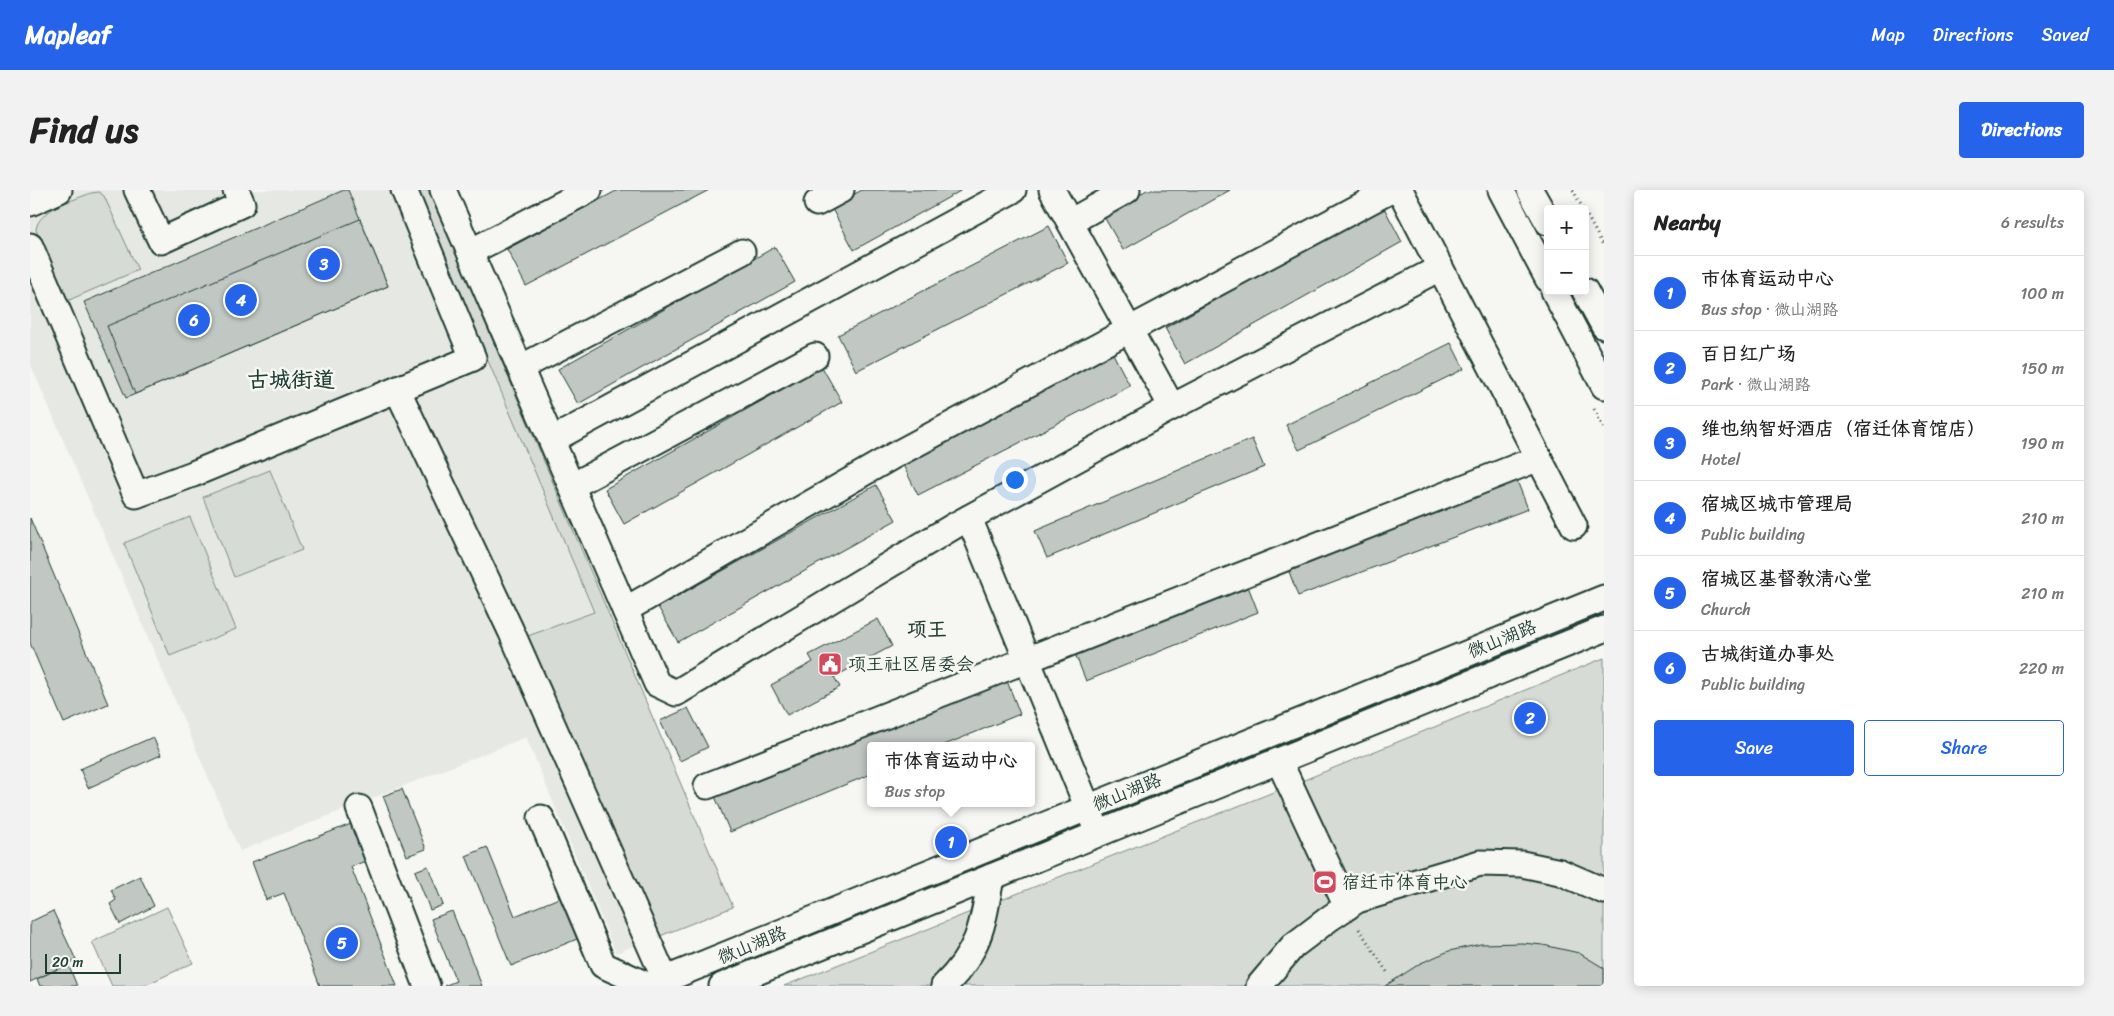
<!DOCTYPE html>
<meta charset="utf-8">
<style>
body{margin:0;font-family:Sriracha,"LXGW WenKai TC",sans-serif;background:#f2f2f2;color:#222}
.controls{position:absolute;right:15px;top:15px;display:grid;overflow:hidden;border-radius:5px;box-shadow:0 2px 12px #0003}
.controls button{width:45px;height:45px;display:grid;place-items:center;padding:0;border:0;border-bottom:1px solid #e0e0e0;background:#fff;color:#222;font:25px sans-serif}
.scale{position:absolute;left:15px;bottom:12px;width:76px;box-sizing:border-box;padding-left:5px;border:2px solid #1f3d34;border-top:0;font-size:14px;line-height:18px;white-space:nowrap;color:#1f3d34;-webkit-text-stroke:4px #f6f6f2;paint-order:stroke}
.you{position:absolute;left:984px;top:289px;width:18px;height:18px;margin:-12px;border:4px solid #fff;border-radius:50%;background:#1a73e8;box-shadow:0 0 0 8px #1a73e833}
.badge{display:grid;place-items:center;width:32px;height:32px;border-radius:50%;background:#2563eb;color:#fff;font-size:16px;font-weight:700}
.pin{position:absolute;translate:-50% -50%;border:2px solid #fff;box-shadow:0 1px 5px #0006}
.popup{position:absolute;left:837px;top:552px;width:168px;height:65px;box-sizing:border-box;display:grid;place-content:center;border-radius:5px;background:#fff;filter:drop-shadow(0 1px 4px #0005);font-size:16px;white-space:nowrap;color:#767676}
.popup b{font-size:19px;color:#222}
.popup::after{content:'';position:absolute;left:50%;top:100%;margin-left:-10px;border:10px solid transparent;border-top-color:#fff}
.list{margin:0;padding:0;list-style:none}
h2{display:flex;justify-content:space-between;align-items:center;height:65px;margin:0;padding:0 20px;font-size:21px}
h2 small{font-size:16px;font-weight:400;color:#767676}
.list li{display:grid;grid-template-columns:32px 1fr auto;gap:15px;align-items:center;box-sizing:border-box;height:75px;padding:0 20px;border-top:1px solid #e0e0e0}
.list b{display:block;font-size:19px;white-space:nowrap}
.list p{margin:0;font-size:16px;white-space:nowrap;color:#767676}
.list em{font-size:16px;font-style:normal;color:#767676}
.actions{display:flex;gap:10px;padding:15px 20px}
.actions a{flex:1;padding:11px 0;border:1px solid #2563eb;border-radius:5px;text-align:center;font-size:18px;color:#2563eb}
.actions .main{background:#2563eb;color:#fff}
.map{position:relative;flex:none;width:1574px;height:796px;overflow:hidden;border-radius:5px}
header{display:flex;align-items:center;gap:30px;box-sizing:border-box;height:70px;padding:0 25px;background:#2563eb;color:#fff}
header strong{font-size:24px}
nav{display:flex;gap:28px;margin-inline-start:auto;font-size:18px}
.intro{display:flex;align-items:center;justify-content:space-between;box-sizing:border-box;height:120px;padding:0 30px}
h1{margin:0;font-size:35px}
.button{padding:12px 22px;border-radius:5px;background:#2563eb;color:#fff;font-size:18px;font-weight:700}
main{display:flex;gap:30px;padding:0 30px}
aside{flex:1;background:#fff;border-radius:5px;box-shadow:0 2px 12px #0003}
.map>svg:first-child{display:block}
.built{fill:#e6e8e4}
.green{fill:#d6dbd6;stroke:#7a8c85}
.building{fill:#c1c8c3;stroke:#1f3d34}
.lines{fill:none;stroke-linecap:round;stroke-linejoin:round}
.minor-casing{stroke:#1f3d34;stroke-width:29}
.path{stroke:#1f3d34;stroke-width:3;stroke-dasharray:1 4;stroke-linecap:butt}
.minor{stroke:#f6f6f2;stroke-width:25}
.labels{text-anchor:middle;dominant-baseline:central;stroke-width:5;stroke-linejoin:round;paint-order:stroke}
.street-label{font-size:18px;fill:#1f3d34;stroke:#f6f6f2}
.poi-label{font-size:18px;fill:#1f3d34;stroke:#f6f6f2;text-anchor:start}
.quarter-label{font-size:20px;font-weight:bold;fill:#1f3d34;stroke:#f6f6f2}
.district-label{font-size:22px;font-weight:bold;fill:#1f3d34;stroke:#f6f6f2}
</style>
<header>
<strong>Mapleaf</strong>
<nav><a>Map</a><a>Directions</a><a>Saved</a></nav>
</header>
<div class="intro"><h1>Find us</h1><a class="button">Directions</a></div>
<main>
<div class="map">
<svg width="1574" height="796" viewBox="0 0 1574 796">
<rect width="100%" height="100%" fill="#f6f6f2"/>
<filter id="ink" filterUnits="userSpaceOnUse"><feTurbulence type="fractalNoise" baseFrequency=".02" numOctaves="2"/><feDisplacementMap in="SourceGraphic" scale="10" xChannelSelector="R" yChannelSelector="G"/><feConvolveMatrix kernelMatrix="1 2 1 2 8 2 1 2 1" color-interpolation-filters="sRGB"/></filter>
<g filter="url(#ink)">
<polygon class="built" points="0,0 399,0 703,717 586,763 496,547 210,661 0,173"/>
<g class="green">
<polygon points="386,0 399,0 703,717 630,746 495,447 564,422"/>
<path d="M 69,2 L 74,6 L 108,80 L 37,111 L 6,40 C 8,19 44,10 61,3 Z"/>
<polygon points="240,280 272,360 204,387 173,307"/>
<polygon points="160,327 206,439 140,466 94,353"/>
<polygon points="1574,468 1574,796 754,796 1279,588"/>
<polygon points="137,717 163,773 113,796 82,796 62,752"/>
</g>
<g class="building">
<polygon points="314,0 318,0 358,96 96,208 54,112"/>
<polygon points="588,0 679,0 496,96 477,59"/>
<polygon points="832,0 932,0 824,60 801,17"/>
<polygon points="1117,0 1200,0 1093,60 1073,25"/>
<polygon points="1353,16 1372,52 1155,174 1135,138"/>
<polygon points="330,29 358,96 105,204 77,136"/>
<polygon points="1019,36 1038,73 826,181 808,145"/>
<polygon points="745,57 765,92 548,214 528,179"/>
<polygon points="1421,153 1434,179 1269,260 1256,235"/>
<polygon points="1081,160 1100,196 888,305 870,269"/>
<polygon points="792,177 812,212 594,334 575,299"/>
<polygon points="1222,249 1234,277 1017,368 1005,341"/>
<polygon points="1486,288 1498,319 1268,406 1257,376"/>
<polygon points="846,295 866,330 648,452 628,417"/>
<polygon points="0,328 78,514 34,533 0,453"/>
<polygon points="1216,391 1228,422 1056,491 1044,461"/>
<polygon points="848,429 862,456 804,487 810,497 757,525 741,495 783,472 779,465"/>
<polygon points="975,486 990,524 912,556 841,556 841,584 700,642 684,604"/>
<polygon points="658,518 678,557 650,571 630,531"/>
<polygon points="123,547 131,565 58,598 50,579"/>
<polygon points="372,599 396,659 377,666 353,606"/>
<polygon points="321,634 335,671 321,677 367,796 290,796 254,703 236,710 222,672"/>
<polygon points="457,657 485,726 534,706 552,747 481,776 436,666"/>
<polygon points="398,676 413,715 400,720 385,681"/>
<polygon points="110,686 124,716 90,734 80,714 86,710 81,700"/>
<polygon points="23,721 46,770 0,792 0,732"/>
<polygon points="422,721 452,796 414,796 426,791 401,729"/>
<polygon points="1492,753 1513,755 1549,763 1574,778 1574,796 1355,796 1391,773 1419,761 1451,754"/>
<polygon points="38,774 47,796 10,796 7,789"/>
</g>
<g class="lines">
<g class="minor-casing">
<g id="minor">
<polyline points="107,0 131,51 212,14 206,0"/>
<polyline points="413,0 627,494 646,503 924,336 1142,217 1410,78"/>
<polyline points="1022,0 1142,217"/>
<polyline points="1370,0 1544,336"/>
<polyline points="1471,0 1518,89"/>
<polyline points="1500,0 1518,32"/>
<polyline points="0,13 29,0"/>
<polyline points="787,13 811,0"/>
<polyline points="1040,32 1097,0"/>
<polyline points="0,56 106,305 163,284 443,168 374,0"/>
<polyline points="440,62 559,0"/>
<polyline points="1524,101 1574,196"/>
<polyline points="1555,101 1574,136"/>
<polyline points="490,178 712,62"/>
<polyline points="368,201 481,441 638,796"/>
<polyline points="522,250 983,0"/>
<polyline points="542,296 785,166"/>
<polyline points="939,328 1064,633"/>
<polyline points="595,420 863,266 1361,0"/>
<polyline points="1249,571 1317,717"/>
<polyline points="677,596 1509,268"/>
<polyline points="329,618 397,796"/>
<polyline points="511,628 573,775 619,796"/>
<polyline points="619,796 1574,408"/>
<polyline points="692,796 1574,439"/>
<path d="M 914,796 C 950,761 953,734 961,687"/>
<polyline points="1229,796 1263,756 1300,728 1327,710 1450,673 1492,674 1530,682 1574,701"/>
</g>
</g>
<g class="path">
<polyline points="1543,0 1553,19"/>
<polyline points="1555,22 1574,57"/>
<polyline points="1564,219 1574,239"/>
<polyline points="1329,739 1357,782"/>
</g>
<use href="#minor" class="minor"/>
</g>
</g>
<defs>
<g id="civic-square" transform="scale(1.25)"><rect x="-9" y="-9" width="18" height="18" rx="4" fill="#d1495b" stroke="#f6f6f2"/><path d="M-.6-6.5H3V-4.5H.6V-3L4-1V1h2V6H-6V1h2V-1L-.6-3ZM-1.2 2.5V6h2.4V2.5Z" fill="#fff"/></g>
<g id="stadium-square" transform="scale(1.25)"><rect x="-9" y="-9" width="18" height="18" rx="4" fill="#d1495b" stroke="#f6f6f2"/><path d="M0-5a6.5 5 0 1 0 0 10a6.5 5 0 1 0 0-10ZM-3.5-1.8h7v3.6h-7Z" fill="#fff"/></g>
</defs>
<g fill-rule="evenodd">
<use href="#civic-square" x="800" y="474"/>
<use href="#stadium-square" x="1295" y="692"/>
</g>
<g class="labels">
<g class="street-label">
<text transform="translate(1472 449) rotate(-22)">微山湖路</text>
<text transform="translate(1097 602) rotate(-22)">微山湖路</text>
<text transform="translate(722 755) rotate(-22)">微山湖路</text>
</g>
<g class="poi-label">
<text x="818" y="474">项王社区居委会</text>
<text x="1312" y="692">宿迁市体育中心</text>
</g>
<g class="quarter-label">
<text x="897" y="439">项王</text>
</g>
<g class="district-label">
<text x="261" y="189">古城街道</text>
</g>
</g>
</svg>
<div class="controls">
<button>+</button>
<button>−</button>
</div>
<div class="scale">20 m</div>
<div class="you"></div>
<div class="pin badge" style="left:921px;top:652px">1</div>
<div class="popup"><b>市体育运动中心</b>Bus stop</div>
<div class="pin badge" style="left:1500px;top:528px">2</div>
<div class="pin badge" style="left:294px;top:74px">3</div>
<div class="pin badge" style="left:211px;top:110px">4</div>
<div class="pin badge" style="left:312px;top:753px">5</div>
<div class="pin badge" style="left:164px;top:130px">6</div>
</div>
<aside>
<h2>Nearby<small>6 results</small></h2>
<ul class="list">
<li><span class="badge">1</span><div><b>市体育运动中心</b><p>Bus stop · 微山湖路</p></div><em>100 m</em></li>
<li><span class="badge">2</span><div><b>百日红广场</b><p>Park · 微山湖路</p></div><em>150 m</em></li>
<li><span class="badge">3</span><div><b>维也纳智好酒店（宿迁体育馆店）</b><p>Hotel</p></div><em>190 m</em></li>
<li><span class="badge">4</span><div><b>宿城区城市管理局</b><p>Public building</p></div><em>210 m</em></li>
<li><span class="badge">5</span><div><b>宿城区基督教清心堂</b><p>Church</p></div><em>210 m</em></li>
<li><span class="badge">6</span><div><b>古城街道办事处</b><p>Public building</p></div><em>220 m</em></li>
</ul>
<div class="actions"><a class="main">Save</a><a>Share</a></div>
</aside>
</main>
